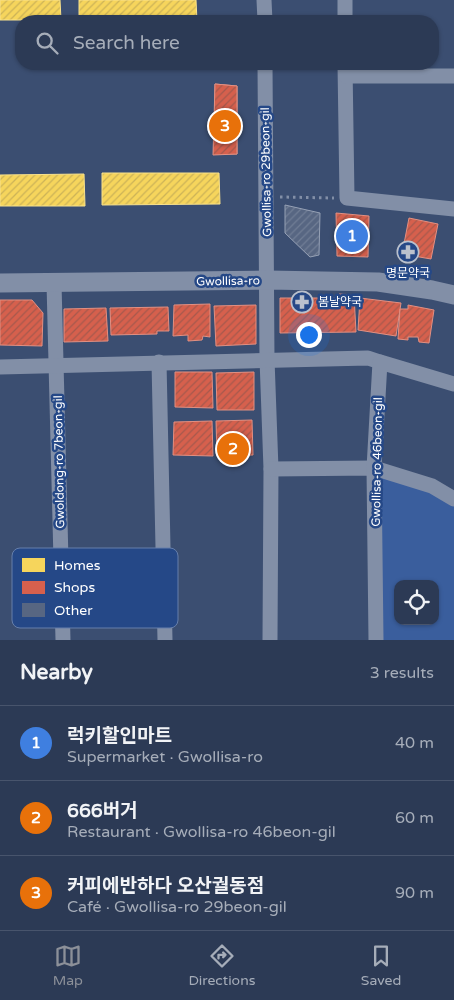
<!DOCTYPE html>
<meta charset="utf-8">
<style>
body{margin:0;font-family:"Varela Round","Noto Sans KR",sans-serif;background:#34415b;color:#f1f3f6}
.controls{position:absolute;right:15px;bottom:15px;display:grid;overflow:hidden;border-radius:10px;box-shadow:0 1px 4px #0004}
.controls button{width:45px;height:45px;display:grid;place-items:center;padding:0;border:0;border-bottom:1px solid #48546c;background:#2c3a55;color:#f1f3f6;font:25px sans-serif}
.you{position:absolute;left:308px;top:334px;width:18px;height:18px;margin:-12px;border:4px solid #fff;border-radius:50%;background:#1a73e8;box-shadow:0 0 0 8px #1a73e833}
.badge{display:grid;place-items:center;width:32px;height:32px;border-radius:50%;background:#8c9099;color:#fff;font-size:16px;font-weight:700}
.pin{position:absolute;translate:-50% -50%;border:2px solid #fff;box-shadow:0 1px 5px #0006}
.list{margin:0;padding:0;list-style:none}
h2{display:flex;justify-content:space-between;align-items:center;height:65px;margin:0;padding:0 20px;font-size:21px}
h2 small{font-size:16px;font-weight:400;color:#a6adb9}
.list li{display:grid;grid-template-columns:32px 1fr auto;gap:15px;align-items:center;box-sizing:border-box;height:75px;padding:0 20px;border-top:1px solid #48546c}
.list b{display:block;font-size:19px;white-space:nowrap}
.list p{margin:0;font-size:16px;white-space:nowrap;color:#a6adb9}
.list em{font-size:16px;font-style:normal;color:#a6adb9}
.icon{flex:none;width:28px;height:28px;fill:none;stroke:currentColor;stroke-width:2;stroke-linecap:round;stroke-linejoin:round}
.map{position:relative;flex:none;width:454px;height:640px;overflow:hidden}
.search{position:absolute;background:#2c3a55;box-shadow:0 1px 4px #0004;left:15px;right:15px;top:15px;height:55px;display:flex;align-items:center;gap:12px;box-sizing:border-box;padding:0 18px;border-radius:20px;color:#a6adb9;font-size:19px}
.sheet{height:290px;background:#2c3a55}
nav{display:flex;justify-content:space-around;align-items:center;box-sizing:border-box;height:70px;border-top:1px solid #48546c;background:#2c3a55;font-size:14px;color:#a6adb9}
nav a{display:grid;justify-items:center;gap:2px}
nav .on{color:#8c9099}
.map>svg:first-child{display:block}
.green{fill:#3a5e9d;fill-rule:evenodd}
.homes{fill:url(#homes-hatch);stroke:#f9e28d}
.shops{fill:url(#shops-hatch);stroke:#e29082}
.building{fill:url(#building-hatch);stroke:#96a1b5}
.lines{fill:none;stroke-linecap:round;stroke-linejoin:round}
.path{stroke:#828fa7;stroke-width:3;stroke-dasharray:2.5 4;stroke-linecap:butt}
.minor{stroke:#828fa7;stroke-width:15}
.tertiary{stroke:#828fa7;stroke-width:19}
.labels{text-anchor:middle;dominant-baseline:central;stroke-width:5;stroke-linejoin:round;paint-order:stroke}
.street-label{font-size:12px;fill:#fff;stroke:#254887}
.poi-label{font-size:12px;fill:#fff;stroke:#254887}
.key{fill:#254887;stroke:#667fab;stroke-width:1}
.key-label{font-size:14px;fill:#fff}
</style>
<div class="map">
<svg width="454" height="640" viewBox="0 0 454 640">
<defs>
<pattern id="homes-hatch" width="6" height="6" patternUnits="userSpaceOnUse" patternTransform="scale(1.25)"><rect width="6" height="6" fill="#f6d55c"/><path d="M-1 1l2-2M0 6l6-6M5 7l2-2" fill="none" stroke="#ccb358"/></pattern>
<pattern id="shops-hatch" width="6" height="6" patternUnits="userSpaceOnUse" patternTransform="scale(1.25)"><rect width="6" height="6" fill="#d6604d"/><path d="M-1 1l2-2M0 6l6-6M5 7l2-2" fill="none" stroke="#a6594d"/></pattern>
<pattern id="building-hatch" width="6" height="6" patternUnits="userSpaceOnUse" patternTransform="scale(1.25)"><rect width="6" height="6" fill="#576682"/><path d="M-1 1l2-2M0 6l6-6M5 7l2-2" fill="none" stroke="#707d95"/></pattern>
</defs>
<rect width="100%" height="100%" fill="#3b4e71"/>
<path class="green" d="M 385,476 L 432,491 L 454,505 L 454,640 L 381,640 L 380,479 ZM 398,584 L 435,584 L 435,621 L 398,621 Z"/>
<g class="homes">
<polygon points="0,0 60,0 61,20 0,20"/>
<polygon points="79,0 196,0 197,21 79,21"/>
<polygon points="102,173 219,173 220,204 102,205"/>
<polygon points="84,174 85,206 0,206 0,175"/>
</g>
<g class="shops">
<polygon points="215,84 237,86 237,154 214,154"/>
<polygon points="215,84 237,86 237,154 213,155"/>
<polygon points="336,213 369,216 368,257 337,256"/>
<polygon points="409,218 438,224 431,259 402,254"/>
<polygon points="339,294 354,295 356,332 280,333 280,298 337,298"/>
<polygon points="360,298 401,303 396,336 358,330"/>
<polygon points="0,300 32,300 43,313 42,346 0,345"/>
<polygon points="210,304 210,337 203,336 202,340 188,341 188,335 173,336 174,305"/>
<polygon points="256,305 256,344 216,346 214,306"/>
<polygon points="408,305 434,310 429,343 419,342 418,337 408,337 408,340 398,339 400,309 408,309"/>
<polygon points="168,307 169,331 157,331 157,334 111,335 110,308"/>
<polygon points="106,308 108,341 64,342 64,309"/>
<polygon points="175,372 212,372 213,408 175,407"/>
<polygon points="254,372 254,410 217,410 216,373"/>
<polygon points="252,420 253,455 217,456 216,421"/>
<polygon points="212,421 213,456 173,455 174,422"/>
</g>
<polygon class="building" points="285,205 320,213 319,255 310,257 285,233"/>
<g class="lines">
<polyline class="path" points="280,197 334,198"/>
<g class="minor">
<polyline points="264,0 265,21"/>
<polyline points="345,0 345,21"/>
<polyline points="265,64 267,359 271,469 270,640"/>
<polyline points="345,64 347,198 454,209"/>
<polyline points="346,76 454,76"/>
<polyline points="54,283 63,640"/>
<polyline points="159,362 165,640"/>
<polyline points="0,367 368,358 380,362"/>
<polyline points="271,469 374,468 432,486 454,499"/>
<polyline points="376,640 374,468 380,362 454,384"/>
</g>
<polyline class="tertiary" points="0,283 268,280 378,282 432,290 454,295"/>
</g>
<defs>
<g id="pharmacy-ring" transform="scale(1.125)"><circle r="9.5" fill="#254887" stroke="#bac1cd" stroke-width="1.5"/><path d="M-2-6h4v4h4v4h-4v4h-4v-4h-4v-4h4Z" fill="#bac1cd"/></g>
</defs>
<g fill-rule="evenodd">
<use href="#pharmacy-ring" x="408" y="252"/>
<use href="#pharmacy-ring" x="302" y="302"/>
</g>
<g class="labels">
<g class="street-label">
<text transform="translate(266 172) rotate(-91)">Gwollisa-ro 29beon-gil</text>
<text transform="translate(228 281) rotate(-1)">Gwollisa-ro</text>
<text transform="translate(59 462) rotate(-91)">Gwoldong-ro 7beon-gil</text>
<text transform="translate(377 462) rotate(-89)">Gwollisa-ro 46beon-gil</text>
</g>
<g class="poi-label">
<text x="408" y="273">명문약국</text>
<text x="318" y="302" text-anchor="start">봄날약국</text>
</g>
</g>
<rect x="12" y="548" width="166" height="80" rx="8" class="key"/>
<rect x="22" y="558" width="23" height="14" fill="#f6d55c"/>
<rect x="22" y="581" width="23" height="13" fill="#d6604d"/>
<rect x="22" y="603" width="23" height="14" fill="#576682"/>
<g class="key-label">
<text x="54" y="570">Homes</text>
<text x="54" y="592">Shops</text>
<text x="54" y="615">Other</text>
</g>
</svg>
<div class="controls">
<button><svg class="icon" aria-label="locate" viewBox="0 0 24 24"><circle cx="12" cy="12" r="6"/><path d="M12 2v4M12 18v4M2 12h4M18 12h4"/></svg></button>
</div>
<div class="you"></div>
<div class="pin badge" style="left:352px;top:236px;background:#3f7fe0">1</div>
<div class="pin badge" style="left:233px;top:449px;background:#e8710a">2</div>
<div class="pin badge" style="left:225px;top:126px;background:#e8710a">3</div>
<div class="search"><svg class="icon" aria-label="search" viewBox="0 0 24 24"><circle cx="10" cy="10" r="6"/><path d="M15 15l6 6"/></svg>Search here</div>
</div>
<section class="sheet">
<h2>Nearby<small>3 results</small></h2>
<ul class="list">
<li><span class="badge" style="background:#3f7fe0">1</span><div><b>럭키할인마트</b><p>Supermarket · Gwollisa-ro</p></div><em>40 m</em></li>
<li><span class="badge" style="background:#e8710a">2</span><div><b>666버거</b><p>Restaurant · Gwollisa-ro 46beon-gil</p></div><em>60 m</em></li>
<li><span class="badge" style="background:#e8710a">3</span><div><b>커피에반하다 오산궐동점</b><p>Café · Gwollisa-ro 29beon-gil</p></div><em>90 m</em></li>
</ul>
</section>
<nav>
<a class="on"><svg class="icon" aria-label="map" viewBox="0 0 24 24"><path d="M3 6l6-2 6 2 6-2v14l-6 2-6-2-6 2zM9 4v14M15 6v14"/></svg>Map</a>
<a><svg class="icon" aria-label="directions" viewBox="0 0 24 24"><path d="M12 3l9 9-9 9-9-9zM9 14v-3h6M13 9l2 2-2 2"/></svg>Directions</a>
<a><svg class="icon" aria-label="saved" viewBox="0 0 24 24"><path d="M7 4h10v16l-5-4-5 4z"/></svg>Saved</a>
</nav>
